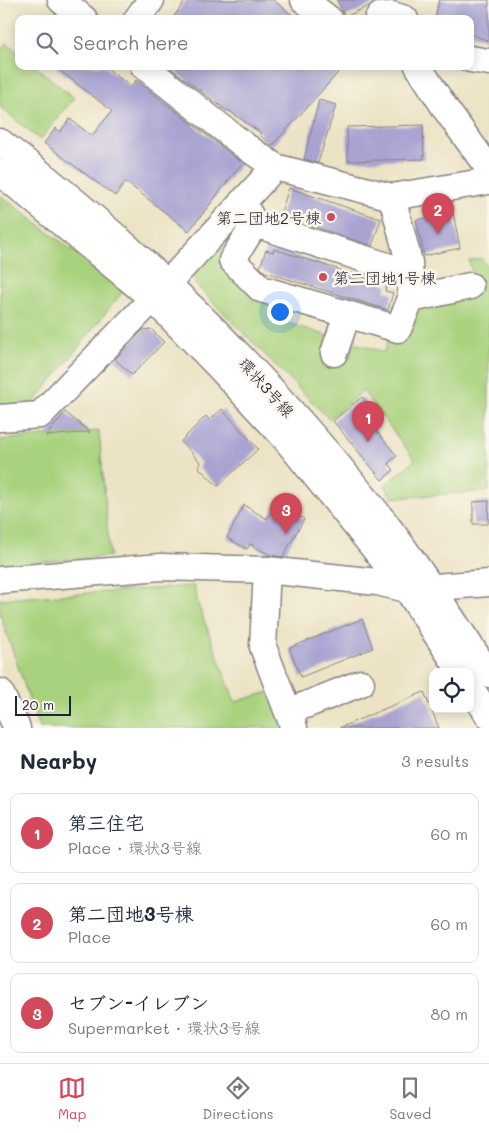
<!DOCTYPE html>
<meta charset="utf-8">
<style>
body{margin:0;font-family:Mali,"Klee One",sans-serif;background:#f2f2f3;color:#1f2937}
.controls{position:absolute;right:15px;bottom:15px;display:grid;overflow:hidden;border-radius:10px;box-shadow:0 2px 12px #0003}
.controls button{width:45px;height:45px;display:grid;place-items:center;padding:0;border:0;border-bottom:1px solid #e0e1e3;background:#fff;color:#1f2937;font:25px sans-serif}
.scale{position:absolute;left:15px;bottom:12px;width:56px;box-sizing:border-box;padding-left:5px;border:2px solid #22223b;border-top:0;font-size:14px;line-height:18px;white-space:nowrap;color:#22223b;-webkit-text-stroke:4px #fbf7ec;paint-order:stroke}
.you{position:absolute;left:279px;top:311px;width:18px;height:18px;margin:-12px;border:4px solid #fff;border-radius:50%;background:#1a73e8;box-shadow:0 0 0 8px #1a73e833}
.badge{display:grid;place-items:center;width:32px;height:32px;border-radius:50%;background:#d1495b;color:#fff;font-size:16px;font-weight:700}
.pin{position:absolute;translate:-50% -41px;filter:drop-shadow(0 1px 2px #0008)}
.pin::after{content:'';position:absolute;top:26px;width:18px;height:15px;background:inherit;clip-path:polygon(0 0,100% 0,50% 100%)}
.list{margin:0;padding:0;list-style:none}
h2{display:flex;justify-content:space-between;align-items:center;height:65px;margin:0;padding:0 20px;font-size:21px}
h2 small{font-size:16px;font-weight:400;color:#747a83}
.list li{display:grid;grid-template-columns:32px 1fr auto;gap:15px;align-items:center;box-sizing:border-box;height:80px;margin:0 10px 10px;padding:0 10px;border:1px solid #e0e1e3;border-radius:10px}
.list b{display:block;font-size:19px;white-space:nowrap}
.list p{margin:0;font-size:16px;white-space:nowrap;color:#747a83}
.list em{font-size:16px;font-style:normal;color:#747a83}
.icon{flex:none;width:28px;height:28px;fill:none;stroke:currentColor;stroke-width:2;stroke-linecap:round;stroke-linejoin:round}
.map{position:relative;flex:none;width:489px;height:728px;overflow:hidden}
.search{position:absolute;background:#fff;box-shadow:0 2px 12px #0003;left:15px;right:15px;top:15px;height:55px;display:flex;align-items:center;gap:12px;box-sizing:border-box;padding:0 18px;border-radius:10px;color:#747a83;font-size:19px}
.sheet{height:335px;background:#fff}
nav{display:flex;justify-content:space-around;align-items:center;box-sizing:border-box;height:70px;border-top:1px solid #e0e1e3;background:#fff;font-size:14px;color:#747a83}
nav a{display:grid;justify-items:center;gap:2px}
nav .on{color:#d1495b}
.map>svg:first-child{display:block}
.green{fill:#a8d27d;stroke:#657a5c}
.building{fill:#a8a3d1}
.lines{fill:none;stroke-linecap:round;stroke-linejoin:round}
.minor-casing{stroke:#878280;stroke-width:29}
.minor{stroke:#fff;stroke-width:26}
.poi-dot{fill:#d1495b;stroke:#fbf7ec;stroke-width:2}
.labels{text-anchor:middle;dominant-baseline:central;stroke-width:5;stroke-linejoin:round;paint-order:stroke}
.poi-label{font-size:16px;fill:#22223b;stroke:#fbf7ec;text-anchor:end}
.street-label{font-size:16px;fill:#22223b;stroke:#fbf7ec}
</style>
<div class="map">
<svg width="489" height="728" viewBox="0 0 489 728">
<rect width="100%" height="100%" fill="#fbf7ec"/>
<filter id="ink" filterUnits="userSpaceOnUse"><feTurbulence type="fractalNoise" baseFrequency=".02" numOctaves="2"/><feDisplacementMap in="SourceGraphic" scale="10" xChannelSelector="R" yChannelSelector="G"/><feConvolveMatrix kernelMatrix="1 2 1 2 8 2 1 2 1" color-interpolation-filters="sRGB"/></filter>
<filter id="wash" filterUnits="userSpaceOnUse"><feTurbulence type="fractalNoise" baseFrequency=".0096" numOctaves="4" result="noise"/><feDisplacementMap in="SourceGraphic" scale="20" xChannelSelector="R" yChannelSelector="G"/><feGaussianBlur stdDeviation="1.12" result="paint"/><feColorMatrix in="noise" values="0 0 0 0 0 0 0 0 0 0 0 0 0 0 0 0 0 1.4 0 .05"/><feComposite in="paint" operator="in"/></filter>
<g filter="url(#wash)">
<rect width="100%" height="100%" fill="#ece3c4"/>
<g class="green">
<polygon points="7,43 19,52 19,66 35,66 74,98 40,140 0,107 0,51"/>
<polygon points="0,195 124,290 26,413 0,415"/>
<polygon points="242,202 232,261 280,294 272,318 328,336 324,350 349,359 354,343 384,352 392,328 411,299 475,285 469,261 481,258 489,269 489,491 392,498 385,485 415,460 363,391 329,419 195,284 193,256"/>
<polygon points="99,431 110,556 0,566 0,440"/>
<polygon points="194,586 199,607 235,702 279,689 294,728 39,728 0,614 0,599"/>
</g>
<g id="blocks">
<g class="building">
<polygon points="186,0 273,0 298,19 172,19"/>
<polygon points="337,0 381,0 345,17"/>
<polygon points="439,0 489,0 489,41 470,34 470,19 435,19"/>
<polygon points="54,66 104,66 131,87 136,80 242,163 189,231 126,182 115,196 44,143 56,128 60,132 70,119 92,136 112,111"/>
<polygon points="168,66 344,66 272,146 260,135 261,133 228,110 227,111"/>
<polygon points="319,100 336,105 318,163 304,159"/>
<polygon points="423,125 424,159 348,161 347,127"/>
<polygon points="289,188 381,219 372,246 280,215"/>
<polygon points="453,212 460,248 424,256 416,220"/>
<polygon points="274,249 387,285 385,291 393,293 388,310 265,272 260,267 266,250 273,252"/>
<polygon points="151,329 164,342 132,375 115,359 143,330"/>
<polygon points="362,397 373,410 371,413 379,424 374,428 397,456 388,463 394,470 382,480 333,421"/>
<polygon points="222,409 258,449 218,486 199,468 201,463 181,441 206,416 210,420"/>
<polygon points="65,412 90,432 46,436"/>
<polygon points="489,501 488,524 473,524 473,502"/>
<polygon points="276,503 304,519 283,557 270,555 250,544 247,549 227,538 244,505 267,519"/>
<polygon points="362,619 373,648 301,677 289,648"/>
<polygon points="424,692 439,728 339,728"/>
</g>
</g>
</g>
<g filter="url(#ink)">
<use href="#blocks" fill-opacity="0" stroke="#878280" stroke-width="1"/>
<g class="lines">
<g class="minor-casing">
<g id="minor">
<polyline points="61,0 84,19"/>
<polyline points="304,0 329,19"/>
<polyline points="137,19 151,0"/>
<polyline points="378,19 380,16 392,15 405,19"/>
<polyline points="470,59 489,62"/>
<polyline points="418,66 447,111 489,169"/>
<path d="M 0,142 C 138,246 261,369 370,504 C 413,557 450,617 489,674"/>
<polyline points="275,167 392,197 489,181"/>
<polyline points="0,172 152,298 218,366 284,437 407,589 461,672"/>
<polyline points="242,202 255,224 232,260 261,289 398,329 411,299 409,262 392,197"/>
<polyline points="255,224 409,273"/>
<polyline points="411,299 470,286"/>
<polyline points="334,353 347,315"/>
<polyline points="0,418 40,415 168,283 275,167 245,146 144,66"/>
<polyline points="267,570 263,647 294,728"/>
<polyline points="0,580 161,567 267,570 377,582 407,589 489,583"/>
<polyline points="470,687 489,716"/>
<polyline points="0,692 17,728"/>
<polyline points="288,712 361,683"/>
</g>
</g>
<use href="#minor" class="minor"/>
</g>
</g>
<g class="poi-dot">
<circle cx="331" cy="217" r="5"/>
<circle cx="323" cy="277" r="5"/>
</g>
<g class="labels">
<g class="poi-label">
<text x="321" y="217">第二団地2号棟</text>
<text x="333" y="277" text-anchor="start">第二団地1号棟</text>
</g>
<g class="street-label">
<text transform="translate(267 387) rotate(48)">環状3号線</text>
</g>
</g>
</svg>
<div class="controls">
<button><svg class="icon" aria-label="locate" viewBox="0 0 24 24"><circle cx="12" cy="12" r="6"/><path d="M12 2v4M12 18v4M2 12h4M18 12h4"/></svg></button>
</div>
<div class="scale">20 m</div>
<div class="you"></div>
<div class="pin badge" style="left:368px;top:442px">1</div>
<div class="pin badge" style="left:438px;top:234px">2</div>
<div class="pin badge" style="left:286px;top:534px">3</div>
<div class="search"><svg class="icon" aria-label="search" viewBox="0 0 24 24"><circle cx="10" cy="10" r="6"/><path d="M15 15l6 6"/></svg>Search here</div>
</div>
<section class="sheet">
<h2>Nearby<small>3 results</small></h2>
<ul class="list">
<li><span class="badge">1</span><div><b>第三住宅</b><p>Place · 環状3号線</p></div><em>60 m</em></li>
<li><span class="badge">2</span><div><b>第二団地3号棟</b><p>Place</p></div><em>60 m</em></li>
<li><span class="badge">3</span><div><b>セブン-イレブン</b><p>Supermarket · 環状3号線</p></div><em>80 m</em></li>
</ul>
</section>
<nav>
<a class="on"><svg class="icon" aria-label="map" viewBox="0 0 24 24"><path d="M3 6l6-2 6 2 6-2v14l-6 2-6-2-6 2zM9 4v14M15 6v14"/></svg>Map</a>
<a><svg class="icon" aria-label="directions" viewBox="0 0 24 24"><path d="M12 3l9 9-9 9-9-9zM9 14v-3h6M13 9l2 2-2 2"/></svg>Directions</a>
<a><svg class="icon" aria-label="saved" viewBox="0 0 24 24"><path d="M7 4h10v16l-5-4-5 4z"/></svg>Saved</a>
</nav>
